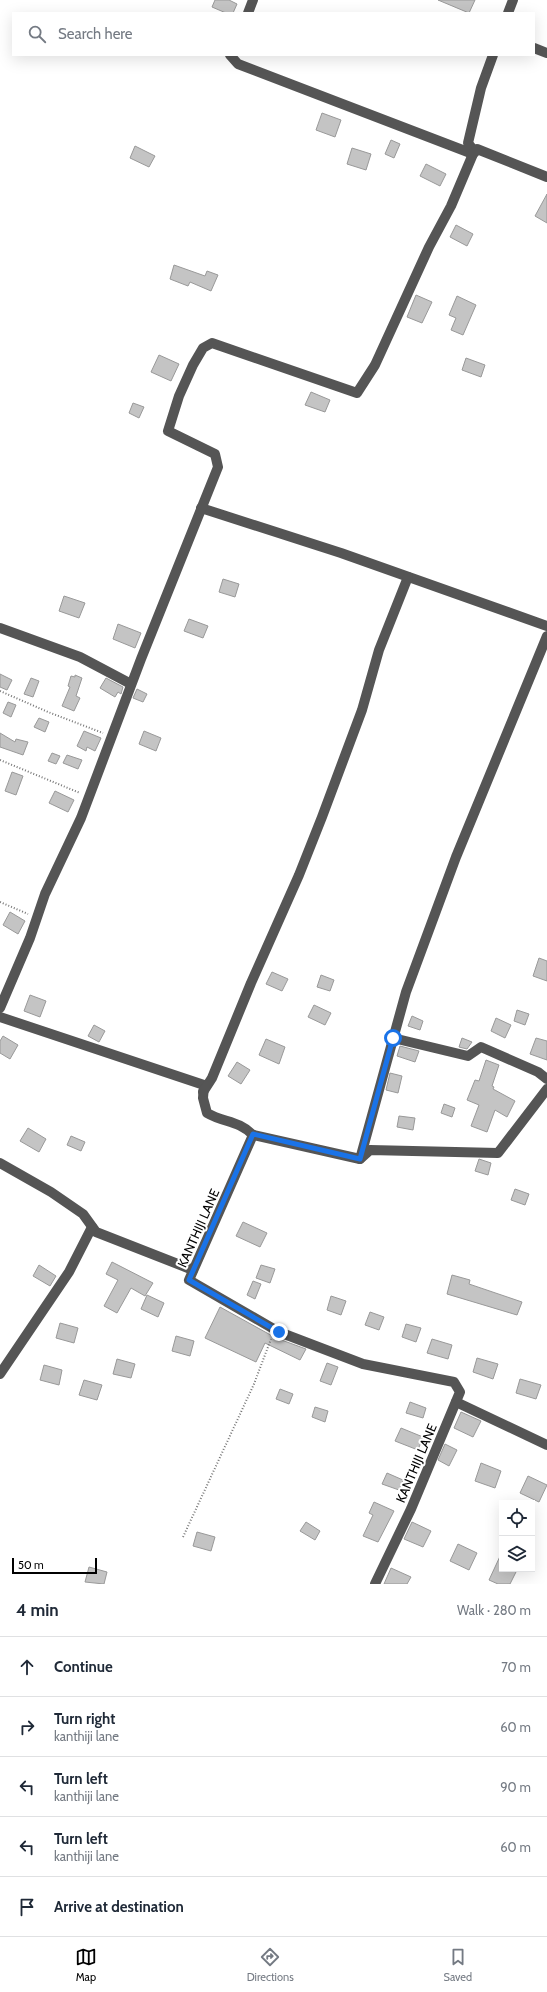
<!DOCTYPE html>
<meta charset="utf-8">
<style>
body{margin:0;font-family:Cabin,sans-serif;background:#f2f2f3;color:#1f2937}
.controls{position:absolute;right:12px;bottom:12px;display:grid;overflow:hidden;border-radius:0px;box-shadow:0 4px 16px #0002}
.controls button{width:36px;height:36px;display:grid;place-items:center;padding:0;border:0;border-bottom:1px solid #e0e1e3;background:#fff;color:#1f2937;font:20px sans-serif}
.scale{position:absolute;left:12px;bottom:10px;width:85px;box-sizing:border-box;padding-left:4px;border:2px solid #000;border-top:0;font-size:11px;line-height:14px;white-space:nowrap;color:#000;-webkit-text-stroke:3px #fff;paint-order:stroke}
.stop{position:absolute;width:12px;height:12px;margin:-9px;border:3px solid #1a73e8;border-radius:50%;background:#fff}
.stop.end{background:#1a73e8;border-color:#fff;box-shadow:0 1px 4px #0008}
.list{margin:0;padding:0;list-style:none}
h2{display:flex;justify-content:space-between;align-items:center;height:52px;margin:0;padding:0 16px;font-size:17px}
h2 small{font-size:13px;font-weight:400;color:#747a83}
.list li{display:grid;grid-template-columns:26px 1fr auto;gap:12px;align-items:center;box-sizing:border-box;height:60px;padding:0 16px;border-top:1px solid #e0e1e3}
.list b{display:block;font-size:15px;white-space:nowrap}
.list p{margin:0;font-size:13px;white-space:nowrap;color:#747a83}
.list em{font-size:13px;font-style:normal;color:#747a83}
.icon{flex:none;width:22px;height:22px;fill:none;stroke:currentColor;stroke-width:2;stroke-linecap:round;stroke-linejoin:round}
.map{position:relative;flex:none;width:547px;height:1584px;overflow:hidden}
.search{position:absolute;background:#fff;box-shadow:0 4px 16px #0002;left:12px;right:12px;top:12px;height:44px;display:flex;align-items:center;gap:10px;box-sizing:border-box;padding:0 14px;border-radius:0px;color:#747a83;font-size:15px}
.sheet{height:352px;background:#fff}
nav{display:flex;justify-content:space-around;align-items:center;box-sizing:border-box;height:56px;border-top:1px solid #e0e1e3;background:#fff;font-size:11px;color:#747a83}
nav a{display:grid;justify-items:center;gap:2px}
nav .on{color:#000}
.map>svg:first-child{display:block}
.building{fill:#c4c4c4;stroke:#999}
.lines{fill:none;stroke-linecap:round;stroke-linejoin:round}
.path{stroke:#777;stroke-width:2;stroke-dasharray:1 2;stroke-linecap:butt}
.minor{stroke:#555;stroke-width:10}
.route{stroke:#1a73e8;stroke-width:5}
.labels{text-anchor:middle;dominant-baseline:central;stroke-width:4;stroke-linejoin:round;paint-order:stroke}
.street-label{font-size:13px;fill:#000;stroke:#fff}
</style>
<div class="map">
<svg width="547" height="1584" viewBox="0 0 547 1584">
<rect width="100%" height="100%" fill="#fff"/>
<g class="building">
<polygon points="215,0 229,0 237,4 233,13 226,13 212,7"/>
<polygon points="438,0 475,0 469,13"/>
<polygon points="322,113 341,120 335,137 316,130"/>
<polygon points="391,140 400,144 394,158 385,154"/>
<polygon points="135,146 155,156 149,167 130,158"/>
<polygon points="352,148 371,154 366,170 347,164"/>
<polygon points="426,164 446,174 440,186 420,176"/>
<polygon points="547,194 547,223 535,216"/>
<polygon points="456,225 473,234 467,246 450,237"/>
<polygon points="174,265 205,276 207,271 218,275 211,291 190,282 188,286 170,279"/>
<polygon points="416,295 432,302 422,323 407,317"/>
<polygon points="457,296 476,305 463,335 451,330 456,318 449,315"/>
<polygon points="159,355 179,364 171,381 151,372"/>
<polygon points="466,358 485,365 481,377 462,370"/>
<polygon points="311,392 330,400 325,412 305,405"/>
<polygon points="133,403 144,407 139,418 129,413"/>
<polygon points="223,579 239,584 235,597 219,592"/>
<polygon points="64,596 85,603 79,618 59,611"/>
<polygon points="189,619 208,626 203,638 184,631"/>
<polygon points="118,624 141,633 135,648 113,639"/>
<polygon points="0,674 12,680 7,690 0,687"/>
<polygon points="75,675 82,678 76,696 80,698 74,711 62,706 70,687 68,686 71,676 75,677"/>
<polygon points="31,678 39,681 33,697 24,694"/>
<polygon points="106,678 123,687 121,694 118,692 115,697 100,688"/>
<polygon points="137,689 147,694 143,702 133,698"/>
<polygon points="8,702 16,705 11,717 3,713"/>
<polygon points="39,718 49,722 45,732 34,727"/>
<polygon points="84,731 101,738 95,751 87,747 86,751 77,746"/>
<polygon points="144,731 161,738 156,751 139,744"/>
<polygon points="0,733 15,742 16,739 28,742 23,755 0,747"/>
<polygon points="52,753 60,756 56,764 48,761"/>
<polygon points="67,755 82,760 78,769 63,763"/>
<polygon points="12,772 23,776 16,795 5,791"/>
<polygon points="55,791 74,800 68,812 49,803"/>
<polygon points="10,912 25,921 18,934 3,925"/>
<polygon points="539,958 547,961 547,981 533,976"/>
<polygon points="272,972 288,979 282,991 266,984"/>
<polygon points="321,975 334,980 330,991 317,987"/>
<polygon points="30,995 46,1001 40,1017 24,1011"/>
<polygon points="314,1005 331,1013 325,1025 308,1017"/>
<polygon points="517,1010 529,1014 525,1025 514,1021"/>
<polygon points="412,1016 423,1021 420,1030 408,1026"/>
<polygon points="496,1018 511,1025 505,1038 491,1031"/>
<polygon points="94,1025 105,1031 99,1042 88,1036"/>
<polygon points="3,1036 18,1045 10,1059 0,1053 0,1041"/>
<polygon points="462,1038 472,1042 467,1049 459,1047"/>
<polygon points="536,1038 547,1041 547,1060 530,1054"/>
<polygon points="266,1039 285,1047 279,1064 259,1055"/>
<polygon points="400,1046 419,1051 415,1062 397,1056"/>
<polygon points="486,1060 499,1065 492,1086 494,1087 493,1089 515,1101 507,1117 495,1110 487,1132 471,1126 479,1105 467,1100 475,1080 479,1081"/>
<polygon points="237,1062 250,1070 241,1084 228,1076"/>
<polygon points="390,1073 402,1076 398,1093 386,1090"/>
<polygon points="444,1104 455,1108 452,1117 441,1113"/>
<polygon points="399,1116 415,1118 413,1130 397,1127"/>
<polygon points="28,1128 46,1139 39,1152 20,1141"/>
<polygon points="71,1136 85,1142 81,1151 67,1145"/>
<polygon points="479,1159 491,1163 488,1175 475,1171"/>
<polygon points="515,1189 529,1194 525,1205 511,1200"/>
<polygon points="243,1222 267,1233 260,1247 236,1236"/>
<polygon points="112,1262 153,1283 145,1296 131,1288 117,1313 104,1306 118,1280 106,1274"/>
<polygon points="39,1265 56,1276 50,1286 33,1276"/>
<polygon points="261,1265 275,1269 270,1283 256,1278"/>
<polygon points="452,1275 470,1280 469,1284 522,1302 517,1315 447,1294"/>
<polygon points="253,1281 261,1284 255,1299 247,1295"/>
<polygon points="147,1295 164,1303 158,1317 141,1309"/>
<polygon points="331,1296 346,1301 341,1315 327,1310"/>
<polygon points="220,1307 276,1338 306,1349 300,1360 265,1343 256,1362 205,1338"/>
<polygon points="370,1312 384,1317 379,1330 365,1325"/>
<polygon points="60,1323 78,1328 74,1343 56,1338"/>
<polygon points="406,1324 421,1328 416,1342 402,1337"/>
<polygon points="176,1336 194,1341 190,1356 172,1351"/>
<polygon points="432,1339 452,1345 448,1359 427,1353"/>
<polygon points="477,1358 498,1364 493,1379 473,1372"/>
<polygon points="117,1359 135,1364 131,1378 113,1374"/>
<polygon points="327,1363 338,1367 331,1385 320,1381"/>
<polygon points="44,1365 62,1370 59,1385 40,1380"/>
<polygon points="520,1379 541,1385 536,1399 516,1393"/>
<polygon points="84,1380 102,1385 97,1400 79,1395"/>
<polygon points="280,1389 293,1394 289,1404 276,1399"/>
<polygon points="410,1402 426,1408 423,1418 406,1413"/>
<polygon points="315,1407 328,1411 325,1422 312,1417"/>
<polygon points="461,1412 481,1421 473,1437 454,1428"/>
<polygon points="401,1428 423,1437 418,1450 395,1441"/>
<polygon points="445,1444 457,1450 449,1466 438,1460"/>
<polygon points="481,1463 501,1471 495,1488 475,1481"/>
<polygon points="387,1473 403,1480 399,1490 382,1484"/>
<polygon points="528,1476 547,1485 539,1502 520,1493"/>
<polygon points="374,1502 394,1511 378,1542 363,1536 373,1515 369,1513"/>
<polygon points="306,1522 320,1531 315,1540 300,1531"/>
<polygon points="412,1522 431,1531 423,1547 404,1539"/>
<polygon points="197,1532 215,1537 211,1551 193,1546"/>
<polygon points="458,1544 477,1553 469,1570 450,1561"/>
<polygon points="502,1552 502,1569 510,1569 516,1572 510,1584 498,1584 489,1580"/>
<polygon points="89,1567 107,1572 104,1584 85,1582"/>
<polygon points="391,1568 411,1577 407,1584 384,1584"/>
</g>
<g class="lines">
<g class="path">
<polyline points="0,691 48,712 103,733"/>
<polyline points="0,760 80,793"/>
<polyline points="0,902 28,914"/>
<polyline points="183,1537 254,1384 271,1339"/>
</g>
<g class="minor">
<polyline points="248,13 253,0"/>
<polyline points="508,13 513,0"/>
<polyline points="534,48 547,53"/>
<polyline points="230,55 238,64 473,154"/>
<polyline points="475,152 468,143 481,88 493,55"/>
<polyline points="201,508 341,553 547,626"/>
<polyline points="0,628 80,657 131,684"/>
<polyline points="0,1008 30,938 45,894 81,818 141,659 218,467 215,454 168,431 179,396 193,365 203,348 212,343 357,393 375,365 429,247 451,206 473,154 477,149 547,177"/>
<path d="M 0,1017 L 204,1085 L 203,1098 L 207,1113 C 224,1123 238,1120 253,1135"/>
<polyline points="393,1038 468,1056 481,1047 538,1072 547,1079"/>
<polyline points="203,1092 212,1078 251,983 299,875 322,817 362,710 379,650 408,577"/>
<polyline points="360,1159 406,992 456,857 547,636"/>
<polyline points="0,1163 51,1192 83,1214 96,1232 193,1270"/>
<polyline points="0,1374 69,1272 92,1227"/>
<polyline points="456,1402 547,1445"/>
<polyline points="375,1584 411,1509 460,1392 454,1382 363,1364 279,1332 189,1280 253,1135 360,1159 370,1150 498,1153 547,1089"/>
</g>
</g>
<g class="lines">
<polyline class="route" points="279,1332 189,1280 253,1134 360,1159 393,1038"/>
</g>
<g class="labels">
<g class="street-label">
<text transform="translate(198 1228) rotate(-66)">KANTHIJI LANE</text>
<text transform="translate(416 1463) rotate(-67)">KANTHIJI LANE</text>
</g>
</g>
</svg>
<div class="controls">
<button><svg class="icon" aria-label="locate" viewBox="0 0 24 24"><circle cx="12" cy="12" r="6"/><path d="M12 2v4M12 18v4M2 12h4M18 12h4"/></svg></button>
<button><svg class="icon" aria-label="layers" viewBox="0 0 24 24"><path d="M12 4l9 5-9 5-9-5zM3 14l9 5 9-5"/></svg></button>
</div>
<div class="scale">50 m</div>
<div class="stop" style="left:393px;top:1038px"></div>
<div class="stop end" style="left:279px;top:1332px"></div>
<div class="search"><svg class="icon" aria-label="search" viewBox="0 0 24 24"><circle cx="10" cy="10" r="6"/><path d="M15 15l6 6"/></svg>Search here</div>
</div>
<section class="sheet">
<h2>4 min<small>Walk · 280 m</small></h2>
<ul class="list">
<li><svg class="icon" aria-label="ahead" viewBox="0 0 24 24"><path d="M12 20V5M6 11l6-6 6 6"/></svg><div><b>Continue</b></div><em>70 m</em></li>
<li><svg class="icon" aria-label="right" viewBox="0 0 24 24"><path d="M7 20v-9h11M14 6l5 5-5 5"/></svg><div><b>Turn right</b><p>kanthiji lane</p></div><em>60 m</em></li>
<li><svg class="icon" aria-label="left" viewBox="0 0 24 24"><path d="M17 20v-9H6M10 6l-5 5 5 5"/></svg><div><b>Turn left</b><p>kanthiji lane</p></div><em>90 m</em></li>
<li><svg class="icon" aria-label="left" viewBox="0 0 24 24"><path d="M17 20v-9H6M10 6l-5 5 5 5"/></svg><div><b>Turn left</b><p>kanthiji lane</p></div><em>60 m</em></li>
<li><svg class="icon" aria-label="arrive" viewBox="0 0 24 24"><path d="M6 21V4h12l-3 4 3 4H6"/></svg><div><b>Arrive at destination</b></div></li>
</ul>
</section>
<nav>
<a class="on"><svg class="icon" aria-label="map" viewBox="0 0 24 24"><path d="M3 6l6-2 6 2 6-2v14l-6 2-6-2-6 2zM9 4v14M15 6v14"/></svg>Map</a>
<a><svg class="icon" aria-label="directions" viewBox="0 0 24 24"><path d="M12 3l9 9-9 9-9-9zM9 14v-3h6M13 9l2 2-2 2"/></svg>Directions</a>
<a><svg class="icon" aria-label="saved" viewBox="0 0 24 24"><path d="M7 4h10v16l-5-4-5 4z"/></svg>Saved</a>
</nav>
